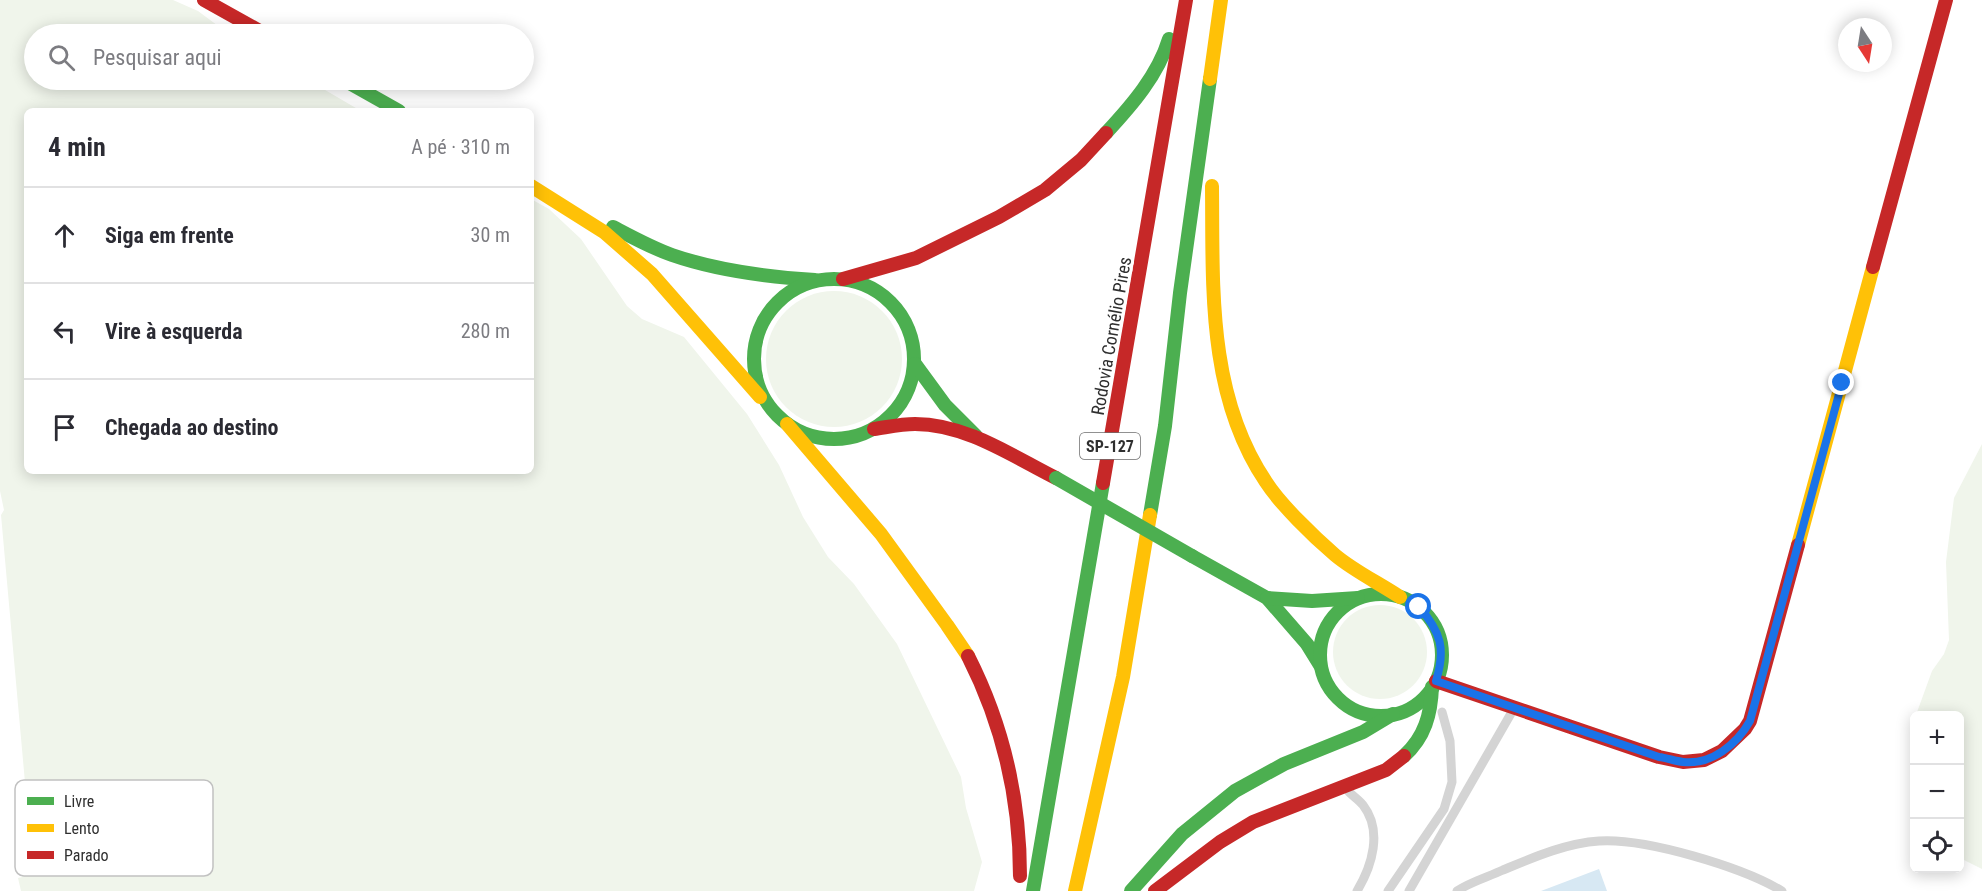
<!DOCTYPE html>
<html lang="pt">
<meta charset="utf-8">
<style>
body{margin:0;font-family:"Roboto Condensed",sans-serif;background:#f7f7f7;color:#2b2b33}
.controls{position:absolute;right:18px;bottom:18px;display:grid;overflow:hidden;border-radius:9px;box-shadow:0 3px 15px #0003}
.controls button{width:54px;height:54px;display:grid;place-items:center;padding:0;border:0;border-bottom:2px solid #e1e1e2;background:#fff;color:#2b2b33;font:30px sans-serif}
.compass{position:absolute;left:1838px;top:18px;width:54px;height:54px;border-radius:50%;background:#fff;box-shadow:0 3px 15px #0003;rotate:168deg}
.stop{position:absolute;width:18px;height:18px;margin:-14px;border:4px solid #1a73e8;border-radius:50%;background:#fff}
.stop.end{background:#1a73e8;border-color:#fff;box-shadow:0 2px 6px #0008}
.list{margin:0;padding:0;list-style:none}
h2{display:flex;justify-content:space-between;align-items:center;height:78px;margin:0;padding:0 24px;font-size:26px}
h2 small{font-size:20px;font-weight:400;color:#7c7c81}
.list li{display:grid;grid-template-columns:39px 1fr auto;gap:18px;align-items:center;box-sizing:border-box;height:96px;padding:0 24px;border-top:2px solid #e1e1e2}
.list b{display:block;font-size:22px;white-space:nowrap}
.list em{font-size:20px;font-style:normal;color:#7c7c81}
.icon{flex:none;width:33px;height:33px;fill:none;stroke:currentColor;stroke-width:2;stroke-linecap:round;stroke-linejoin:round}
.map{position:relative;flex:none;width:1982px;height:891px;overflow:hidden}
.search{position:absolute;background:#fff;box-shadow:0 3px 15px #0003;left:24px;top:24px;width:510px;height:66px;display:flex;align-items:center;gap:15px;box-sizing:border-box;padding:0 21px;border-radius:33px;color:#7c7c81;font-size:22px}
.panel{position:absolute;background:#fff;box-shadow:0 3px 15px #0003;left:24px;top:108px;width:510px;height:366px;border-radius:9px}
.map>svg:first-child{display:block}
.green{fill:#f0f5eb}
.water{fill:#d7e8f3}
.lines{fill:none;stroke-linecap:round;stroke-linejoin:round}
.lane{stroke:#d4d4d4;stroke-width:9}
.fast{stroke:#4caf50;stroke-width:14}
.slow{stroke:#ffc107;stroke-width:14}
.jam{stroke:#c62828;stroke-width:14}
.fast-bridge{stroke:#4caf50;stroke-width:14}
.route{stroke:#1a73e8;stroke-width:8}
.labels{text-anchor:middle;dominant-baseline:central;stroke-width:6;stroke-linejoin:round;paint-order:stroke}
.shield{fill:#fff;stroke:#6d6d6d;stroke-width:1.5}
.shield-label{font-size:16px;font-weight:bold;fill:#2f2f2f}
.street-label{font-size:18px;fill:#2f2f2f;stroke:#fff}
.key{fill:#fff;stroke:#c1c1c1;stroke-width:1.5}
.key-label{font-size:16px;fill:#2f2f2f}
</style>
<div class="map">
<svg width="1982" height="891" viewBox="0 0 1982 891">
<rect width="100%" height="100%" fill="#fff"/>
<g class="green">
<polygon points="0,0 173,0 198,11 229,34 34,34 34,80 308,80 361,111 27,111 27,471 531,471 531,199 549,209 581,239 627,306 642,319 684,337 747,414 779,465 803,517 828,557 854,584 897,644 961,777 966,808 982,862 974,891 21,891 18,878 22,877 21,874 25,873 21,857 25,856 22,841 25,840 23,829 28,816 1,515 4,510 0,491"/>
<circle cx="834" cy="359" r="68"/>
<polygon points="1982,444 1982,869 1960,858 1960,716 1916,715 1932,671 1944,654 1949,640 1946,562 1954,498"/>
<circle cx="1380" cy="652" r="47"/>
</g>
<polygon class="water" points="1599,869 1607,891 1541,891"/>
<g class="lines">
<g class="lane">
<path d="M 1349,792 C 1353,796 1359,800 1363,805 C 1383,831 1372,866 1357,891"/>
<polyline points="1388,891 1444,809 1452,782 1450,741 1442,712"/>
<polyline points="1409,891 1513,710"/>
<path d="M 1457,891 C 1470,882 1488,877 1503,870 C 1532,858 1566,843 1599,841 C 1646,838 1742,867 1782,891"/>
</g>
<g class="fast">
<polyline points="344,80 399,111"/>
<path d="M 1106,133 C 1132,105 1158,75 1169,39"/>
<path d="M 613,227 C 632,237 652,248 672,255 C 718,271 767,277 815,280"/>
<circle cx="834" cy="359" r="80"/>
<polyline points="915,364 945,405 976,436"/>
<polyline points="1150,515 1165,426 1180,293 1210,79"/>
<polyline points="1192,556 1267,598 1307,644 1320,665"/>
<circle cx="1381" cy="655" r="61"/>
<polyline points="1267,598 1312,601 1358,598"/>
<path d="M 1404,756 C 1425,737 1431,714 1432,687"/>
<polyline points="1033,891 1103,483"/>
<polyline points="1131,891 1182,834 1235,791 1284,764 1363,732 1393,714"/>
</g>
<g class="slow">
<polyline points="1210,79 1221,0"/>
<polyline points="531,186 604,232 652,274 760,397"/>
<path d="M 1212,186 C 1213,286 1207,395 1266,482 C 1280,504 1314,537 1335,555 C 1354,571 1379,583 1400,597"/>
<polyline points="787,424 881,534 947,625 968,656"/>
<polyline points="1798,545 1873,267"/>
<polyline points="1075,891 1123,677 1150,515"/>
</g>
<g class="jam">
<polyline points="204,0 265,34"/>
<polyline points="1873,267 1946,0"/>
<polyline points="843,279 916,258 999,217 1045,190 1081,160 1106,133"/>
<path d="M 874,429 C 888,427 901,424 915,424 C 966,424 1012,456 1056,478"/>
<polyline points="1103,483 1186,0"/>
<path d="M 968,656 C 1003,725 1020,799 1020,876"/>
<polyline points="1436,681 1659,757 1683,762 1704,760 1722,751 1745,729 1750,721 1798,545"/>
<polyline points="1155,891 1220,842 1253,822 1386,770 1404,756"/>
</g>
<polyline class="fast-bridge" points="1056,478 1192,556"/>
</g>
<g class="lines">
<path class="route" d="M 1419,607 C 1441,632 1446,649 1436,681 L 1659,757 C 1667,758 1675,761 1683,762 C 1712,765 1737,744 1750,721 L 1842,383"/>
</g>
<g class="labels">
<rect class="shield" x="1080" y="433" width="60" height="26" rx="4.5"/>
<g class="shield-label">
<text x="1110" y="446">SP-127</text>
</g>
<g class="street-label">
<text transform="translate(1111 336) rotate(-80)">Rodovia Cornélio Pires</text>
</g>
</g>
<rect x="15" y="780" width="198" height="96" rx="9" class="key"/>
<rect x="27" y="797" width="27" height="8" fill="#4caf50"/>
<rect x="27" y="824" width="27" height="8" fill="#ffc107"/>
<rect x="27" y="851" width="27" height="8" fill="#c62828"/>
<g class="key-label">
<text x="64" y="807">Livre</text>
<text x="64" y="834">Lento</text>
<text x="64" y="861">Parado</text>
</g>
</svg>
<div class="controls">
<button>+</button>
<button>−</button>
<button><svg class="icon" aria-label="locate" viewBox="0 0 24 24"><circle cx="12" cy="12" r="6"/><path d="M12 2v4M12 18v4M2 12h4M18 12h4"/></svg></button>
</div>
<svg class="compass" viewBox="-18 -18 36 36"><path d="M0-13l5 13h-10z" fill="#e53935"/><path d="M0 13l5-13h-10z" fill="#7c7c81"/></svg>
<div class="stop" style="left:1419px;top:607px"></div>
<div class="stop end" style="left:1842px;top:383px"></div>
<div class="search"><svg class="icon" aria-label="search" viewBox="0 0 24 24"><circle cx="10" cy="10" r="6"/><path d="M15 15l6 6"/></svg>Pesquisar aqui</div>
<section class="panel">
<h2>4 min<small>A pé · 310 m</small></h2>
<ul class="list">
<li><svg class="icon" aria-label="ahead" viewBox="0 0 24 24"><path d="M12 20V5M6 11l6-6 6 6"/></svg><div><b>Siga em frente</b></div><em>30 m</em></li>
<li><svg class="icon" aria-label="left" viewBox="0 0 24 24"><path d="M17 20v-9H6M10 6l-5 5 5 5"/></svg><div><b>Vire à esquerda</b></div><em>280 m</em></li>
<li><svg class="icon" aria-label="arrive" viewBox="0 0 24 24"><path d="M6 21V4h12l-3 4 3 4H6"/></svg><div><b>Chegada ao destino</b></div></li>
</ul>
</section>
</div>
